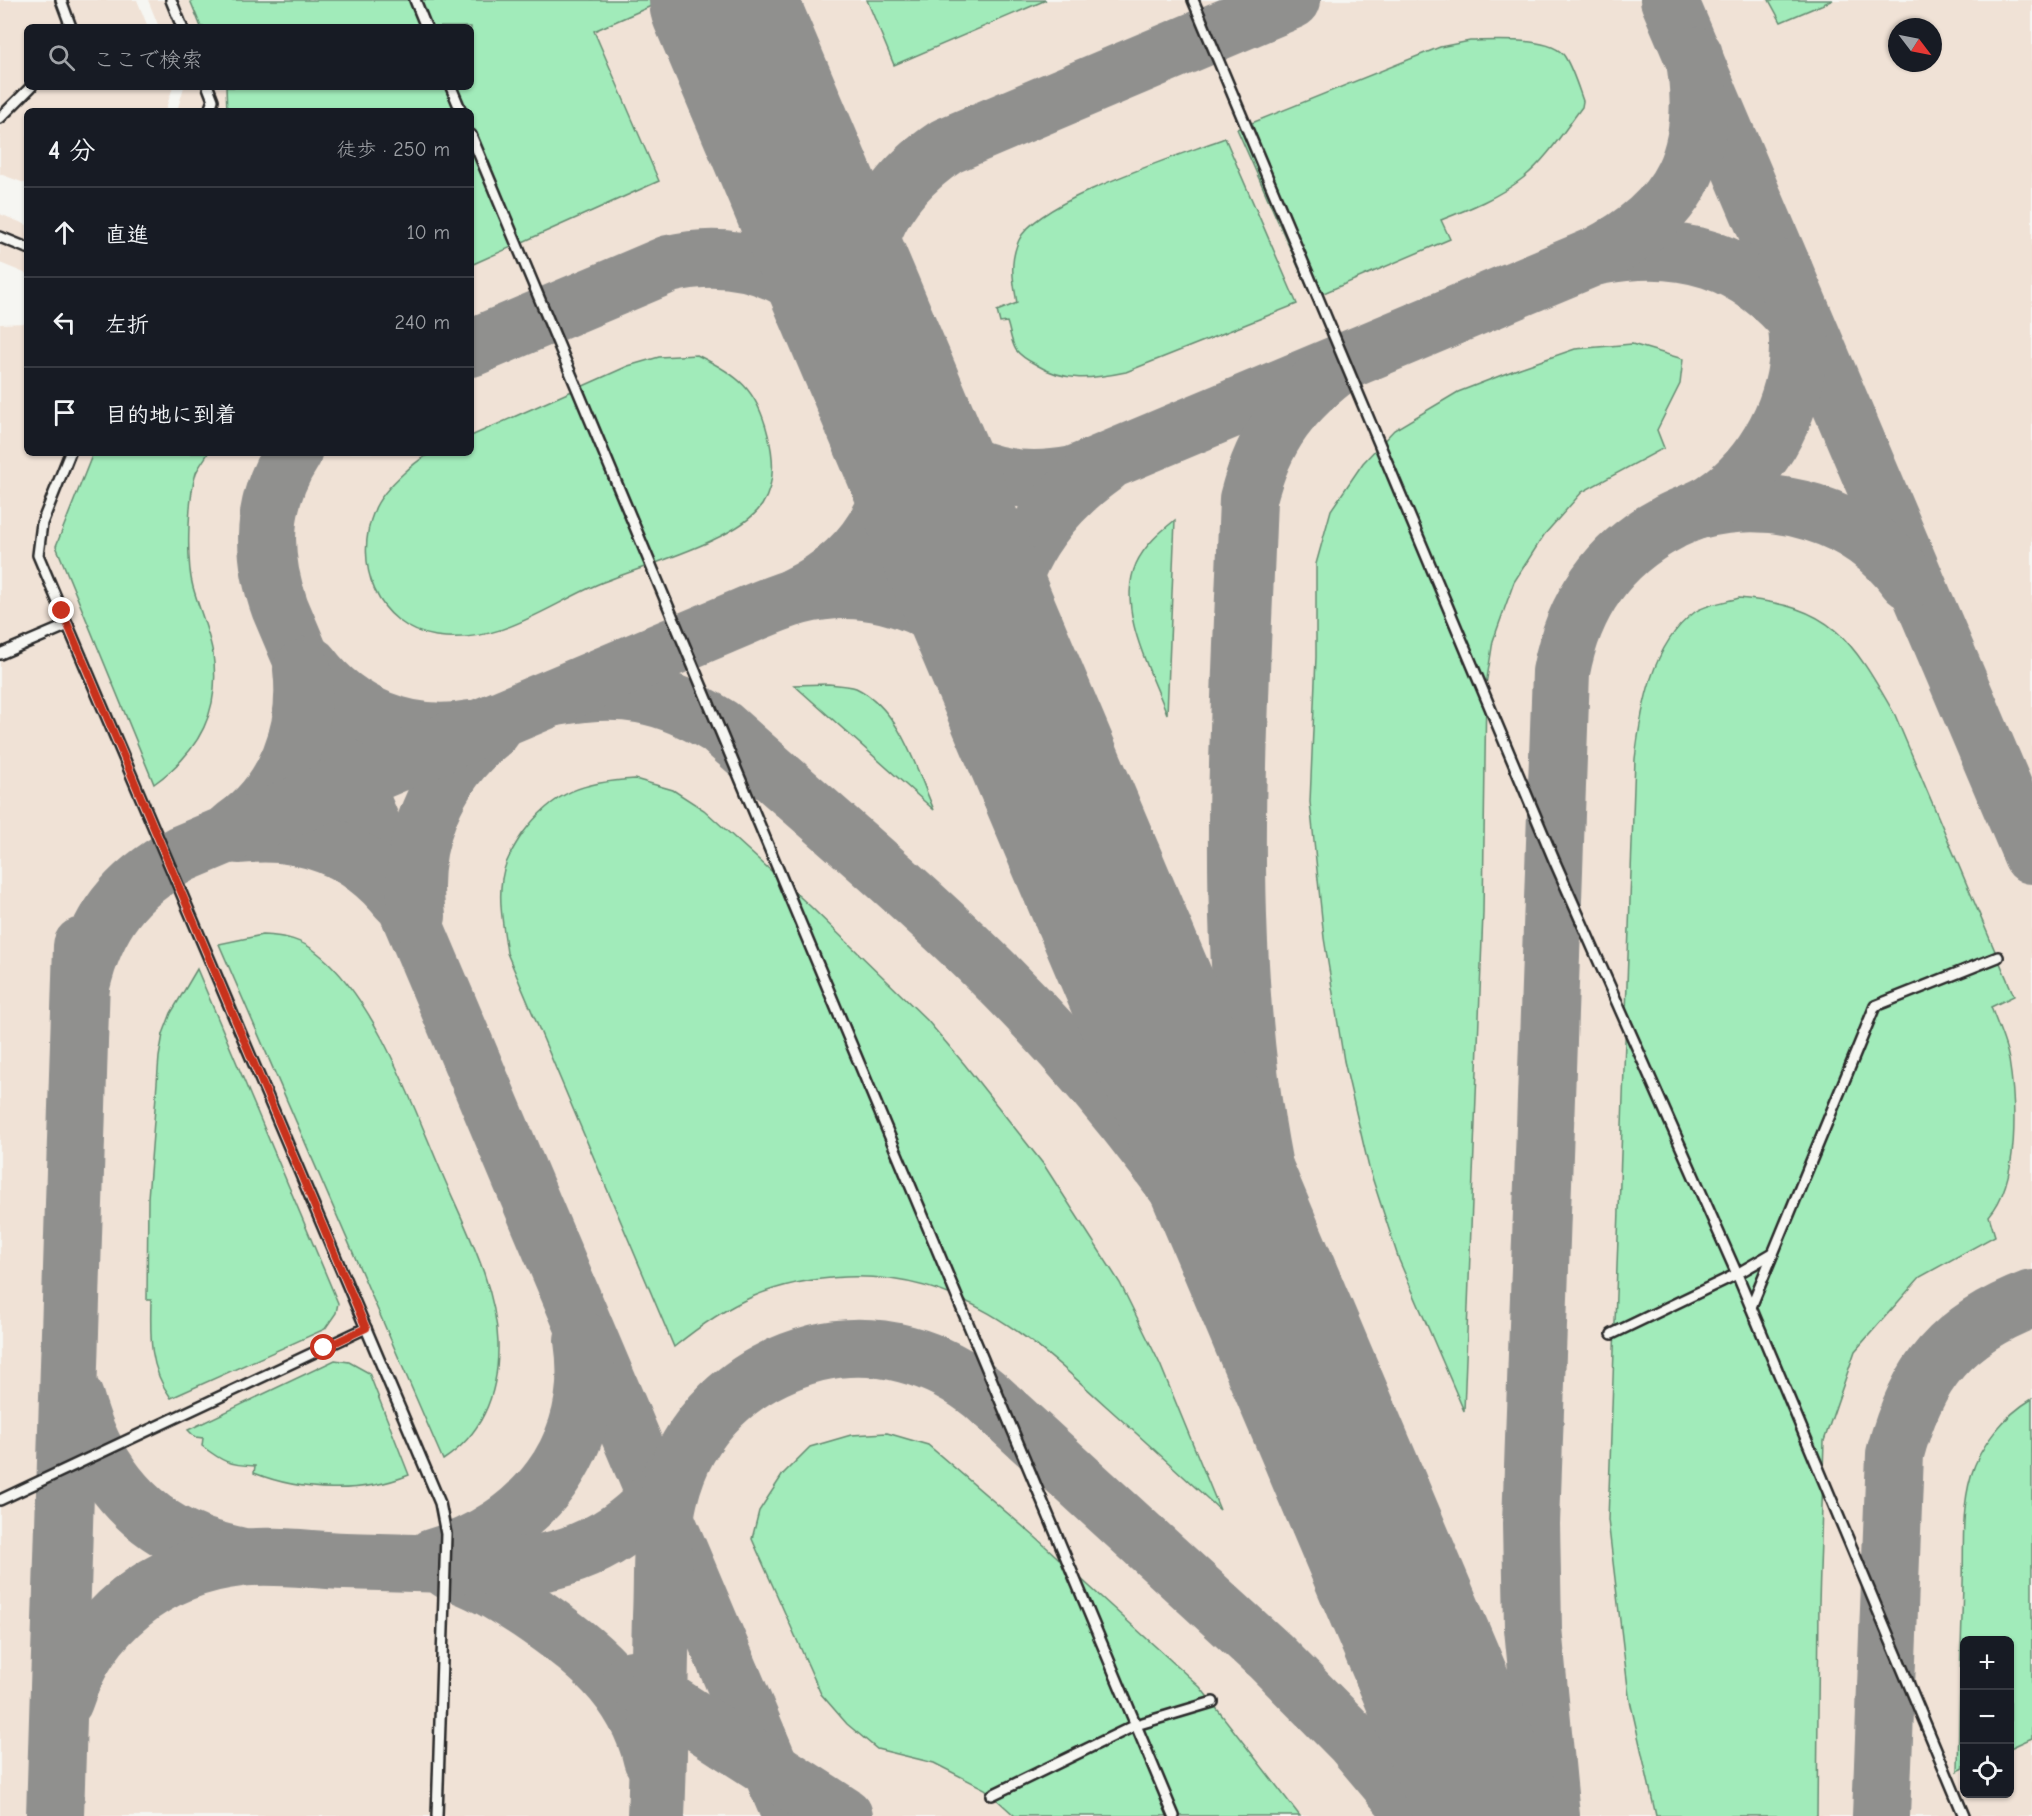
<!DOCTYPE html>
<html lang="ja">
<meta charset="utf-8">
<style>
body{margin:0;font-family:"Comic Neue","Klee One",sans-serif;background:#242831;color:#f1f3f6}
.controls{position:absolute;right:18px;bottom:18px;display:grid;overflow:hidden;border-radius:9px;box-shadow:0 2px 4px #0004}
.controls button{width:54px;height:54px;display:grid;place-items:center;padding:0;border:0;border-bottom:2px solid #363941;background:#171b24;color:#f1f3f6;font:30px sans-serif}
.compass{position:absolute;left:1888px;top:18px;width:54px;height:54px;border-radius:50%;background:#171b24;box-shadow:0 2px 4px #0004;rotate:122deg}
.stop{position:absolute;width:18px;height:18px;margin:-14px;border:4px solid #c8321e;border-radius:50%;background:#fff}
.stop.end{background:#c8321e;border-color:#fff;box-shadow:0 2px 6px #0008}
.list{margin:0;padding:0;list-style:none}
h2{display:flex;justify-content:space-between;align-items:center;height:78px;margin:0;padding:0 24px;font-size:26px}
h2 small{font-size:20px;font-weight:400;color:#9ea1a6}
.list li{display:grid;grid-template-columns:39px 1fr auto;gap:18px;align-items:center;box-sizing:border-box;height:90px;padding:0 24px;border-top:2px solid #363941}
.list b{display:block;font-size:22px;white-space:nowrap}
.list em{font-size:20px;font-style:normal;color:#9ea1a6}
.icon{flex:none;width:33px;height:33px;fill:none;stroke:currentColor;stroke-width:2;stroke-linecap:round;stroke-linejoin:round}
.map{position:relative;flex:none;width:2032px;height:1816px;overflow:hidden}
.search{position:absolute;background:#171b24;box-shadow:0 2px 4px #0004;left:24px;top:24px;width:450px;height:66px;display:flex;align-items:center;gap:15px;box-sizing:border-box;padding:0 21px;border-radius:9px;color:#9ea1a6;font-size:22px}
.panel{position:absolute;background:#171b24;box-shadow:0 2px 4px #0004;left:24px;top:108px;width:450px;height:348px;border-radius:9px}
.map>svg:first-child{display:block}
.built{fill:#f0e2d6;fill-rule:evenodd}
.green{fill:#a1ebba;stroke:#668b72;stroke-width:1.5}
.lines{fill:none;stroke-linecap:round;stroke-linejoin:round}
.taxiway{stroke:#90908e;stroke-width:58}
.runway{stroke:#90908e;stroke-width:146}
.service-casing{stroke:#2b2b2b;stroke-width:14}
.service{stroke:#f6f6f2;stroke-width:9}
.route{stroke:#c8321e;stroke-width:8}
</style>
<div class="map">
<svg width="2032" height="1816" viewBox="0 0 2032 1816">
<rect width="100%" height="100%" fill="#f6f6f2"/>
<filter id="ink" filterUnits="userSpaceOnUse"><feTurbulence type="fractalNoise" baseFrequency=".0167" numOctaves="2"/><feDisplacementMap in="SourceGraphic" scale="12" xChannelSelector="R" yChannelSelector="G"/><feConvolveMatrix kernelMatrix="1 2 1 2 8 2 1 2 1" color-interpolation-filters="sRGB"/></filter>
<g filter="url(#ink)">
<g class="built">
<polygon points="0,0 137,0 148,27 27,27 27,87 173,87 165,111 27,111 27,184 0,174"/>
<path d="M 148,0 L 2032,0 L 2032,1816 L 0,1816 L 0,324 L 27,323 L 27,453 L 471,453 L 471,111 L 177,111 L 184,87 L 471,87 L 471,27 L 159,27 ZM 1897,27 L 1933,27 L 1933,63 L 1897,63 ZM 1964,1640 L 2010,1640 L 2010,1794 L 1964,1794 Z"/>
<polygon points="0,214 27,225 27,274 0,263"/>
</g>
<g class="green">
<polygon points="190,0 665,0 594,31 659,181 471,265 471,111 227,111 226,87 471,87 471,27 201,27"/>
<polygon points="867,0 1046,0 894,65"/>
<polygon points="1769,0 1833,0 1781,22"/>
<path d="M 1470,41 C 1492,41 1552,36 1565,57 C 1573,70 1578,87 1583,101 L 1582,107 C 1564,131 1546,160 1523,178 C 1499,197 1469,209 1441,220 L 1450,239 L 1312,298 L 1237,129 L 1440,47 Z"/>
<path d="M 1225,138 L 1297,304 L 1126,372 C 1092,379 1065,383 1035,364 C 1029,361 1020,355 1016,350 C 1011,342 1010,330 1007,322 L 1000,323 L 997,311 L 1017,303 C 1013,281 1009,262 1019,240 C 1037,200 1181,155 1225,138 Z"/>
<polygon points="1632,344 1683,359 1680,384 1657,430 1664,448 1582,492 1544,535 1514,582 1493,641 1486,685 1483,913 1464,1411 1399,1260 1369,1168 1344,1061 1324,938 1310,802 1316,657 1316,564 1331,510 1363,463 1394,430 1458,392 1520,368 1575,349"/>
<path d="M 697,355 C 738,375 757,389 768,435 C 774,458 776,483 762,505 C 738,541 638,567 596,585 C 542,609 498,645 436,636 C 376,627 353,563 374,511 C 379,497 394,482 405,472 C 413,465 420,458 430,454 C 442,450 459,453 471,453 L 471,436 L 628,366 L 659,357 Z"/>
<path d="M 93,453 L 208,453 C 205,459 199,466 196,473 C 188,498 186,562 193,587 C 199,609 209,631 213,654 C 221,710 200,751 154,784 L 56,546 Z"/>
<path d="M 1175,520 L 1167,714 C 1151,671 1116,610 1136,564 C 1144,546 1160,532 1175,520 Z"/>
<path d="M 1739,598 C 1832,606 1851,638 1895,715 L 2014,996 L 1991,1007 C 1997,1024 2006,1042 2009,1060 C 2016,1103 2020,1181 1989,1216 L 1995,1236 L 1920,1277 L 1855,1351 L 1824,1441 L 1819,1603 L 1817,1816 L 1656,1816 L 1629,1696 L 1608,1520 L 1635,759 C 1641,710 1651,644 1695,612 C 1706,604 1726,602 1739,598 Z"/>
<path d="M 828,684 C 837,685 848,685 856,688 C 900,709 916,768 934,810 L 794,685 Z"/>
<path d="M 635,779 L 673,790 L 704,810 L 810,906 L 927,1020 L 965,1065 L 1044,1165 L 1120,1283 L 1160,1364 L 1220,1510 C 1182,1475 1144,1440 1106,1406 C 1029,1335 958,1273 846,1277 C 774,1280 729,1302 674,1347 L 507,953 C 504,930 498,902 502,879 C 504,863 514,846 523,833 C 554,791 584,782 635,779 Z"/>
<path d="M 262,935 C 285,936 302,939 320,955 C 376,1001 413,1106 441,1171 C 464,1226 496,1283 498,1343 C 499,1391 484,1433 443,1460 L 219,944 Z"/>
<path d="M 197,969 L 338,1303 L 336,1313 L 325,1329 L 171,1398 C 149,1368 150,1336 151,1300 L 147,1300 L 148,1198 L 159,1057 L 163,1034 L 171,1013 Z"/>
<path d="M 335,1360 L 349,1362 L 369,1373 L 409,1475 C 362,1494 302,1492 254,1473 L 255,1466 C 229,1465 223,1462 202,1446 L 203,1438 L 195,1437 L 188,1430 Z"/>
<path d="M 2032,1399 L 2032,1738 L 2010,1748 L 2010,1640 L 1964,1640 L 1964,1768 L 1958,1771 C 1959,1709 1961,1647 1963,1585 C 1964,1549 1961,1510 1971,1476 C 1980,1445 2005,1415 2032,1399 Z"/>
<polygon points="887,1433 928,1445 1034,1536 1200,1687 1300,1816 1015,1816 985,1789 934,1763 877,1749 847,1724 821,1694 752,1539 759,1511 783,1474 810,1447 851,1435"/>
</g>
<g class="lines">
<g class="taxiway">
<polyline points="1669,0 2032,855"/>
<path d="M 1598,256 C 1681,240 1748,259 1802,327"/>
<path d="M 866,342 C 851,258 875,194 947,146 L 1292,0"/>
<path d="M 471,348 L 669,264 C 753,244 810,282 866,342"/>
<path d="M 892,397 C 938,462 994,490 1074,475 L 1596,256 C 1683,211 1711,151 1694,55"/>
<path d="M 293,453 C 261,501 261,555 280,608 L 791,1816"/>
<path d="M 1695,511 C 1774,490 1859,513 1908,580"/>
<path d="M 794,597 C 876,558 912,485 892,397"/>
<path d="M 310,665 C 347,715 409,740 470,729"/>
<path d="M 556,697 C 620,685 664,692 720,727 C 810,807 903,885 989,969 C 1108,1087 1214,1225 1294,1373"/>
<path d="M 1017,697 C 1011,669 1005,639 1007,610 C 1012,551 1057,499 1103,466"/>
<path d="M 235,828 C 286,792 309,730 302,669"/>
<path d="M 239,835 C 303,827 359,849 399,899"/>
<path d="M 417,916 C 407,844 435,774 493,729"/>
<path d="M 81,986 C 96,922 124,885 181,854 L 722,626 C 747,616 773,603 799,596 C 889,573 973,621 1017,697"/>
<path d="M 75,1398 C 92,1461 131,1518 194,1543 C 210,1550 227,1553 243,1557"/>
<path d="M 1339,1458 C 1303,1333 1266,1208 1250,1079 C 1226,887 1241,692 1248,499 C 1264,436 1293,399 1345,361"/>
<path d="M 432,1558 C 532,1530 599,1447 583,1340"/>
<path d="M 450,1571 C 478,1579 503,1595 528,1611 C 584,1649 636,1689 652,1759"/>
<polyline points="632,1679 844,1816"/>
<path d="M 64,1701 C 90,1621 157,1567 241,1558 C 274,1554 311,1560 345,1561 C 402,1563 458,1564 514,1566 C 581,1562 642,1528 676,1469"/>
<polyline points="55,1816 82,946"/>
<path d="M 656,1816 C 659,1749 659,1683 661,1616 C 663,1578 660,1536 669,1498 C 686,1424 743,1372 816,1353 C 876,1338 939,1357 985,1395 L 1270,1656 L 1353,1740 L 1417,1816"/>
<path d="M 1551,1816 L 1533,1628 L 1531,1524 L 1561,672 C 1573,607 1608,554 1668,523 C 1682,515 1699,511 1713,502 C 1765,468 1800,401 1798,339 C 1797,315 1790,292 1783,268"/>
<path d="M 1881,1816 L 1895,1454 C 1916,1373 1952,1329 2032,1299"/>
</g>
<polyline class="runway" points="722,0 1491,1816"/>
<g class="service-casing">
<g id="service">
<polyline points="61,0 71,27"/>
<polyline points="171,0 182,27"/>
<polyline points="415,0 426,27"/>
<polyline points="1193,0 1554,860 1737,1274 1964,1816"/>
<polyline points="208,87 213,100 209,111"/>
<polyline points="451,87 461,111"/>
<polyline points="0,118 31,87"/>
<polyline points="471,135 1174,1816"/>
<polyline points="0,237 27,248"/>
<polyline points="70,453 42,523 38,555 440,1503 446,1534 437,1816"/>
<polyline points="0,654 68,625"/>
<polyline points="1751,1307 1875,1006 1998,957"/>
<polyline points="1612,1334 1737,1274 1773,1253"/>
<polyline points="0,1500 366,1328"/>
<polyline points="992,1795 1136,1725 1213,1702"/>
</g>
</g>
<use href="#service" class="service"/>
</g>
</g>
<g class="lines" filter="url(#ink)">
<polyline class="route" points="62,611 366,1328 324,1348"/>
</g>
</svg>
<div class="controls">
<button>+</button>
<button>−</button>
<button><svg class="icon" aria-label="locate" viewBox="0 0 24 24"><circle cx="12" cy="12" r="6"/><path d="M12 2v4M12 18v4M2 12h4M18 12h4"/></svg></button>
</div>
<svg class="compass" viewBox="-18 -18 36 36"><path d="M0-13l5 13h-10z" fill="#e53935"/><path d="M0 13l5-13h-10z" fill="#9ea1a6"/></svg>
<div class="stop" style="left:324px;top:1348px"></div>
<div class="stop end" style="left:62px;top:611px"></div>
<div class="search"><svg class="icon" aria-label="search" viewBox="0 0 24 24"><circle cx="10" cy="10" r="6"/><path d="M15 15l6 6"/></svg>ここで検索</div>
<section class="panel">
<h2>4 分<small>徒歩 · 250 m</small></h2>
<ul class="list">
<li><svg class="icon" aria-label="ahead" viewBox="0 0 24 24"><path d="M12 20V5M6 11l6-6 6 6"/></svg><div><b>直進</b></div><em>10 m</em></li>
<li><svg class="icon" aria-label="left" viewBox="0 0 24 24"><path d="M17 20v-9H6M10 6l-5 5 5 5"/></svg><div><b>左折</b></div><em>240 m</em></li>
<li><svg class="icon" aria-label="arrive" viewBox="0 0 24 24"><path d="M6 21V4h12l-3 4 3 4H6"/></svg><div><b>目的地に到着</b></div></li>
</ul>
</section>
</div>
